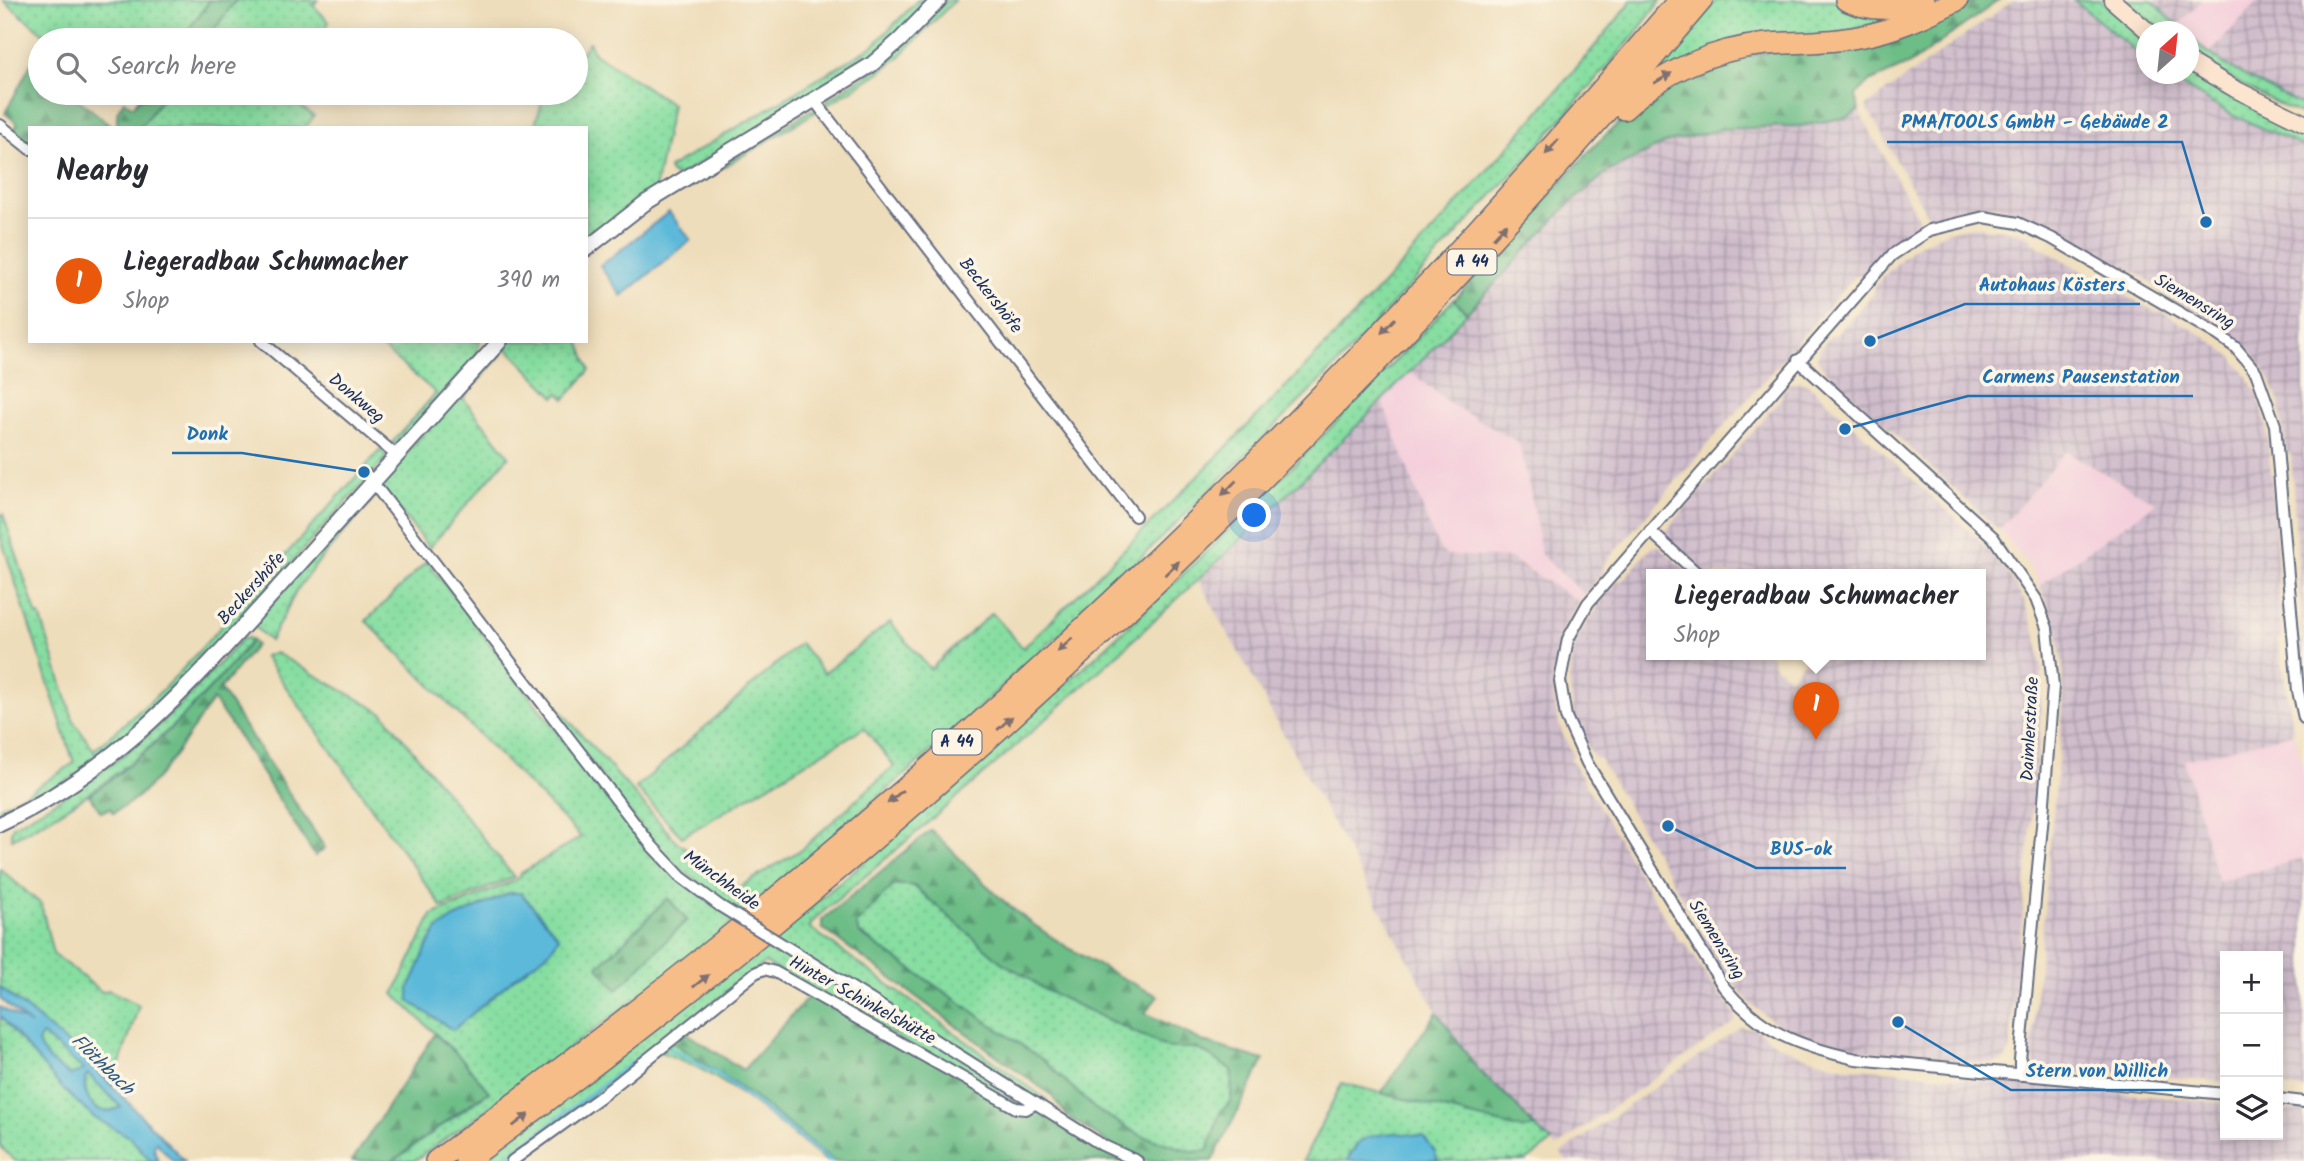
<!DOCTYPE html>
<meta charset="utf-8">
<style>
body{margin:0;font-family:Kalam,sans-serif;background:#f2f2f3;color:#2b2b33}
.controls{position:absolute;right:21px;bottom:21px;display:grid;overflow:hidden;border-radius:0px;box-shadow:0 4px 18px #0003}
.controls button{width:63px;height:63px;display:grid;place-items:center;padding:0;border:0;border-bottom:2px solid #e1e1e2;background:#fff;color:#2b2b33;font:35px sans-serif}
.compass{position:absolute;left:2136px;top:21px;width:63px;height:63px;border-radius:50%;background:#fff;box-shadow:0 4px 18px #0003;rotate:27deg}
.you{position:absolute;left:1255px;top:516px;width:24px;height:24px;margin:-18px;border:5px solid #fff;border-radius:50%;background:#1a73e8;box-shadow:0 0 0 10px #1a73e833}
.badge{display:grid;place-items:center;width:46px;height:46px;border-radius:50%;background:#ea580c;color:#fff;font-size:23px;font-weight:700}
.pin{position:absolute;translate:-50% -58px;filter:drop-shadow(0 2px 4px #0008)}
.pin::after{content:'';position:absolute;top:37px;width:24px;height:21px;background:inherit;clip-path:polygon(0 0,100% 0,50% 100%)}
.popup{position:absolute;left:1646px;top:569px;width:340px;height:91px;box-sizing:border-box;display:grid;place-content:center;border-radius:0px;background:#fff;filter:drop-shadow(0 2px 5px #0005);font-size:23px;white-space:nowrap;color:#7c7c81}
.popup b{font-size:26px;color:#2b2b33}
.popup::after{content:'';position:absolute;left:50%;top:100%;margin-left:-14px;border:14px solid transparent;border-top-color:#fff}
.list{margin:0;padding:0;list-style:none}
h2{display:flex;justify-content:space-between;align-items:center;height:91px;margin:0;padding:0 28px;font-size:30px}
h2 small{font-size:23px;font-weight:400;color:#7c7c81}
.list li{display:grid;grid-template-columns:46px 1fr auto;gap:21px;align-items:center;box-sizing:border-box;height:126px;padding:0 28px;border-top:2px solid #e1e1e2}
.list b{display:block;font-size:26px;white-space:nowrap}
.list p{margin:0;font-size:23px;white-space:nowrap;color:#7c7c81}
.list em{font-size:23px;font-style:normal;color:#7c7c81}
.icon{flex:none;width:38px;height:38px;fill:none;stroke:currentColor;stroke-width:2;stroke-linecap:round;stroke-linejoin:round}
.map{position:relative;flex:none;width:2304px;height:1161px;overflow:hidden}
.search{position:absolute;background:#fff;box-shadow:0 4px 18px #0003;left:28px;top:28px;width:560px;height:77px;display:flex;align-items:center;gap:18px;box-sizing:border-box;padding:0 24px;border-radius:38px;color:#7c7c81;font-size:26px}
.panel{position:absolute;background:#fff;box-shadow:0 4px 18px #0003;left:28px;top:126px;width:560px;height:217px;border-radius:0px}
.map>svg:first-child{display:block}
.built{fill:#f4cfdc}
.industrial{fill:url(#industrial-grid)}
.grass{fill:url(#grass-dots);stroke:#518680;stroke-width:2;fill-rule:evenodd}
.forest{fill:url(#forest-firs);stroke:#447672;stroke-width:2;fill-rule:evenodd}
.water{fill:#5cb9da;stroke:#3c749c;stroke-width:2;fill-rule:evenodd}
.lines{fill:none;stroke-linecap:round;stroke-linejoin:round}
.stream{stroke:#5cb9da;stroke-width:3.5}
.minor-casing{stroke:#656c7e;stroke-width:14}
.tertiary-casing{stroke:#656c7e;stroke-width:18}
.secondary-casing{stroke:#656c7e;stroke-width:19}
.motorway-casing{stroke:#656c7e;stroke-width:24}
.minor{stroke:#fff;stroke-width:10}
.tertiary{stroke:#fff;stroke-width:14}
.secondary{stroke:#fce5cf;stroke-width:16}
.motorway{stroke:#f7bd88;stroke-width:21}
.minor-bridge-casing{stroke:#656c7e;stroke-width:14;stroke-linecap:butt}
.minor-bridge{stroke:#fff;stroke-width:10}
.oneway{fill:#7e6f71}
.labels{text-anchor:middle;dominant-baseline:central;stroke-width:7;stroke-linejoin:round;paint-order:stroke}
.shield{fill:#fcf5e5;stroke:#5e6a86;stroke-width:2}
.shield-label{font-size:16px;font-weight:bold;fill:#1b2f5e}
.street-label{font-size:18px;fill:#1b2f5e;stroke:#fcf5e5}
.water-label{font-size:19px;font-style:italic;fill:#2e5883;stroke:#fcf5e5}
.leader{fill:none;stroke:#1f6fb2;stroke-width:2.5}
.callout-dot{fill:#1f6fb2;stroke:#fcf5e5;stroke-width:2.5}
.callout-label{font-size:19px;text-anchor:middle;font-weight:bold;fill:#1f6fb2;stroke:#fcf5e5;stroke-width:7;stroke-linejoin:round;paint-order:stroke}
</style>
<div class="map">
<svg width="2304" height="1161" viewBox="0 0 2304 1161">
<defs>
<pattern id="industrial-grid" width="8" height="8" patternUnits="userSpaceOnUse" patternTransform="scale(1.75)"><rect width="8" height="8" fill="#d0bdcc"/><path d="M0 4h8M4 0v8" fill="none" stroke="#a89aa9"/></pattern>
<pattern id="grass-dots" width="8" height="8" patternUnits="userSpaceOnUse" patternTransform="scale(1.75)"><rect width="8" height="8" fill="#87dea1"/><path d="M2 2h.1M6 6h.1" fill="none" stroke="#74bf8d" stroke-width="1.8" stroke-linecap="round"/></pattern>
<pattern id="forest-firs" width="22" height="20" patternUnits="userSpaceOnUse" patternTransform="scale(1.75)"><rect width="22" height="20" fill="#6dbd87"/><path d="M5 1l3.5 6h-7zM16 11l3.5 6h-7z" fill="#599a72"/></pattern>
</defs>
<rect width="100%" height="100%" fill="#fcf5e5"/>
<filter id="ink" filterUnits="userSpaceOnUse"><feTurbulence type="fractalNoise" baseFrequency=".0143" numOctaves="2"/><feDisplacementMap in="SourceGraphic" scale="14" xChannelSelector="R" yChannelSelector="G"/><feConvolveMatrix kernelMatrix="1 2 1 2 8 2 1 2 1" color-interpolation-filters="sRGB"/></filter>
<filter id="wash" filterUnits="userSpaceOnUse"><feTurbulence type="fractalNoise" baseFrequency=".00686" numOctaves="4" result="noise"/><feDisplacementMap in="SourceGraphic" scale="28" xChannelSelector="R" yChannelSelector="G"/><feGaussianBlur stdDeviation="1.57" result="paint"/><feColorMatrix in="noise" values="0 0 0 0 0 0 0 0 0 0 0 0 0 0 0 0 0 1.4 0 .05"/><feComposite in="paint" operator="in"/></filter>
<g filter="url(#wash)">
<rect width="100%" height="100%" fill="#eeddba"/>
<g class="built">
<polygon points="2202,0 2259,0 2209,54 2189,36 2188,32 2183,31 2177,26"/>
<polygon points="1411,372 1450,404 1519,443 1535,514 1541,555 1584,594 1578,601 1510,558 1447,555 1442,552 1433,536 1382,401"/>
<polygon points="2066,451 2157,504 2040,585 2028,564 1999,530"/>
<polygon points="2294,733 2304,771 2304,858 2218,882 2184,759"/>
</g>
<g class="industrial">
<polygon points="2014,0 2074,0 2146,60 2146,74 2163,74 2234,116 2304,147 2304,675 2299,644 2303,639 2291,455 2286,451 2279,401 2270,380 2253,354 2228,332 2157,289 2155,284 2044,221 2038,223 1997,206 1976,205 1930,220 1866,106"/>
<polygon points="2151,0 2202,0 2177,26"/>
<polygon points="2259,0 2304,0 2304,106 2249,78 2209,54"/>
<polygon points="1859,111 1921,223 1889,245 1861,276 1855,276 1602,566 1603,572 1584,594 1541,555 1535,514 1519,443 1450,404 1411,372 1566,207 1606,173 1665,143 1723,129 1801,126 1848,117"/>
<polygon points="1974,227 2013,231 2031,238 2033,243 2157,313 2162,312 2206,337 2232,357 2247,375 2258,395 2266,422 2273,495 2282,636 2278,640 2294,733 2184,760 2218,882 2304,858 2304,1089 2278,1087 2278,956 2225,956 2225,1082 2106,1071 2102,1075 2045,1070 2034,1064 2031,1052 2064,697 2062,662 2057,629 2040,585 2156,503 2066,451 1999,530 1823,368 1817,358 1821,347 1831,336 1836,335 1874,293 1873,287 1913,248 1948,231"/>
<polygon points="1797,381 1809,385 1978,539 2009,575 2024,601 2036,635 2042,668 2041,712 2010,1050 2004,1061 1992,1064 1843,1049 1806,1038 1776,1024 1751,1004 1725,974 1704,942 1705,936 1600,759 1594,757 1581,734 1574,715 1569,682 1571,660 1577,638 1601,600 1617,581 1622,581 1652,547 1659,546 1690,574 1652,574 1652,654 1770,654 1775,666 1790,678 1810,654 1980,654 1980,574 1707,574 1666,538 1665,532 1781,399 1781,393 1788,385"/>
<polygon points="1382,401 1433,536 1442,552 1447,555 1510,558 1578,601 1561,633 1552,678 1555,707 1561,731 1573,754 1571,759 1679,941 1685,943 1711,983 1735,1013 1735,1022 1556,1147 1479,1071 1437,1012 1199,581"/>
<polygon points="1741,1027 1753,1028 1777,1044 1801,1055 1840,1066 2225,1103 2225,1135 2278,1135 2278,1108 2304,1111 2304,1161 1566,1161 1561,1153"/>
</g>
<g class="grass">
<polygon points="3,0 210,0 181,40 51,40"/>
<polygon points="236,0 318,0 313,5 329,22 326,27 334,40 206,40"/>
<polygon points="918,0 931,0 886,46 859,67 677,177 670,172 669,168 873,46"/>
<polygon points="947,0 955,0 899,57 877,74 824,107 827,100 874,70 904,44"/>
<path d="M 1630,0 L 1661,0 L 1632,38 L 1546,137 L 1336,366 L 1103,595 L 902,777 L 698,952 L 500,1100 L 414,1161 L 393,1161 L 489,1092 L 463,1060 L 394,994 L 432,915 L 516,880 L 521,876 L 520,874 L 581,837 L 366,621 L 427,561 L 649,853 L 677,879 L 722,901 L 678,867 L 654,845 L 535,689 L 544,692 L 676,841 L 738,888 L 802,849 L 894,766 L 864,728 L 682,837 L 636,788 L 800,643 L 824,673 L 890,622 L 930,669 L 992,613 L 1023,648 C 1235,443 1442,233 1629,5 ZM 521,893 L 559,937 L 549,952 L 513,979 L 453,1030 L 409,1001 L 493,902 L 509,894 Z"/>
<polygon points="1717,0 1840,0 1910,16 1651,78"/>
<polygon points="2074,0 2100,0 2146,41 2146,60"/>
<polygon points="2125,0 2151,0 2183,31 2162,31"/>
<path d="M 2189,36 C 2222,67 2263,86 2304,106 L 2304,116 C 2264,98 2224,77 2189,51 Z"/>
<polygon points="589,42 594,53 672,104 655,190 586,242 586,128 534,128 545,93 576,93 576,60"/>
<polygon points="2189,71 2249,104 2304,130 2304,147 2234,116 2163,74 2188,74"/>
<polygon points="166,93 298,93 293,101 314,116 305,128 140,128"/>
<polygon points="811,110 819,110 680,193 685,187"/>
<path d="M 1454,299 L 1467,313 C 1263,527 1045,726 818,916 L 809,927 L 1047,1100 L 1044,1104 L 1027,1102 L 1020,1107 L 765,963 L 508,1161 L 481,1161 L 754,948 L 779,934 C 908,825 1034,716 1156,600 C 1258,503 1357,402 1454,299 Z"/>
<polygon points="374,341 480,341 476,357 398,444 390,445 436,393"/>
<polygon points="505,341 579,341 590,370 565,399 559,393 555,397 507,348 463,398 509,456 429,548 383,489 382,480"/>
<polygon points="382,448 386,458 158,710 79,774 0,819 0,807 29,792 74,763 0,535 0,516 3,514 37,616 40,615 74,722 94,750 153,699 181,671"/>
<polygon points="369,494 377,494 314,567 297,590 270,641 254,626 258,618"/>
<path d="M 249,638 L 252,640 C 180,727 113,787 12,839 L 11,832 L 13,826 C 66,796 119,763 163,721 C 191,695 216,666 242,639 Z"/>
<polygon points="276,653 383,713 514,877 442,907 264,656"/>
<polygon points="0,869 41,904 53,954 102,992 109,990 139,1005 113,1085 85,1058 0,987"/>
<path d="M 897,884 L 914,886 L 1001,962 L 1024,975 L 1045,990 L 1168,1048 L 1194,1048 L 1202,1051 L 1230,1069 L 1232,1072 L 1231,1101 L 1220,1113 L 1208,1151 L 1194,1152 L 1142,1136 L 1095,1109 L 1043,1060 L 859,933 L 855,924 C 871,912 880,894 897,884 Z"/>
<polygon points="0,1016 62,1088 130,1137 151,1161 15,1161 0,1146"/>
<path d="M 42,1034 L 84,1070 L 70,1075 C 56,1066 43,1058 38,1042 Z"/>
<path d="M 672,1042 L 754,1097 L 834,1161 L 826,1161 C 775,1121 723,1072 660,1052 Z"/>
<path d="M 87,1073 L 121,1107 C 116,1109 110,1112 104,1111 C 88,1109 82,1086 87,1073 Z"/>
<polygon points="1342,1083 1522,1129 1535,1127 1552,1142 1526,1161 1435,1161 1437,1159 1351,1151 1347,1161 1303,1161"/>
</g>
<g class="forest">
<polygon points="210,0 236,0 206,40 181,40"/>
<polygon points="1977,0 1999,0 1910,64 1869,82 1856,95 1859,111 1848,117 1801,126 1723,129 1665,143 1606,173 1566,207 1467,313 1454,300 1594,146 1662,83 1698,67 1947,15"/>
<polygon points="32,62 40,68 40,93 70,93 114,128 30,128 30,144 13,130 18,124 5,113"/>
<polygon points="143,93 166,93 140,128 114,128 117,124 117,112 124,101 133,107"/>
<path d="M 252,640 L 256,645 L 220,689 L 325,848 L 315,856 L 235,731 L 213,700 C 182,741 160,789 113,813 L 110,808 L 101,812 L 89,795 C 152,752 204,699 252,640 Z"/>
<path d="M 931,830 C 960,857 987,889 1018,913 C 1062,947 1109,972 1158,996 L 1145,1013 L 1204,1042 L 1264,1060 L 1212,1161 L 1146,1161 L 1120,1151 L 1067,1116 L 1051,1095 L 822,928 L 822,920 ZM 897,884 L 914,886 L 1001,962 L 1024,975 L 1045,990 L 1168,1048 L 1194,1048 L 1202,1051 L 1230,1069 L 1232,1073 L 1231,1101 L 1220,1113 L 1208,1150 L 1194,1152 L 1142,1136 L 1095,1109 L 1043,1060 L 859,933 L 856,924 C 871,912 880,894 897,884 Z"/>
<polygon points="668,898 687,920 617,990 598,967"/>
<polygon points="810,995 1029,1112 1039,1110 1125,1161 834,1161 754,1097 672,1042 685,1032 743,1070"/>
<polygon points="1437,1012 1479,1071 1509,1098 1535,1127 1522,1129 1381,1093"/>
<polygon points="435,1034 463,1060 489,1092 475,1100 393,1161 352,1161"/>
</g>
<g class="water">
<polygon points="669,212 691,240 622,296 600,266"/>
<polygon points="509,893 521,893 559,937 549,952 513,979 453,1030 409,1001 409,989 427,947 438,929 455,918"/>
<path d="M 0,987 L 85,1058 L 185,1161 L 173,1161 L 156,1142 L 154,1148 L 158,1161 L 151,1161 L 130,1137 L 93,1117 L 62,1088 L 0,1016 L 0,1007 L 31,1025 L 0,999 ZM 42,1035 L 43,1035 L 84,1070 L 70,1075 C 56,1066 43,1058 38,1042 ZM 87,1074 L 88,1074 L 121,1107 C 115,1109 110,1112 104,1111 C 88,1109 81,1087 87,1074 Z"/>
<path d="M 1395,1133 L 1423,1136 L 1435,1152 L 1437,1160 L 1347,1161 C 1358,1136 1370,1135 1395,1133 Z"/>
</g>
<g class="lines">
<g class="stream">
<polyline points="670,1049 717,1073 831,1161"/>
<polyline points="502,1161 654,1046"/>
</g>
</g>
</g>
<g filter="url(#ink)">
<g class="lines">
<g class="minor-casing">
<g id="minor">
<polyline points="814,100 1135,516"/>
<polyline points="0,125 30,149"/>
<polyline points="261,341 397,456"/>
<polyline points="1798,360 1993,537 2036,599 2047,628 2053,686 2043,815 2020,1060 2020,1075"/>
<polyline points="367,475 652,846 681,877 720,906"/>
<polyline points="1650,531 1698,574"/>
<polyline points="793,951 1102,1145 1137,1161"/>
<path d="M 2225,1094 L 1856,1059 C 1798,1046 1762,1033 1723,986 L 1587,763 L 1566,717 L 1560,681 L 1568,639 L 1588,603 L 1892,255 L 1930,230 L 1984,217 L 2018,223 L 2051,238 L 2218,335 L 2235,347 L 2256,372 L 2275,425 L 2298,691 L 2304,718"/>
<polyline points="2278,1099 2304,1102"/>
<polyline points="512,1161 599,1098 755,973 764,969 775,972 1016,1108 1026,1109 1036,1103"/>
</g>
</g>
<g class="tertiary-casing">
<g id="tertiary">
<polyline points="586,249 645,203 871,65 900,40 939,0"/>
<path d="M 0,824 C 124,767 205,669 294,570 C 363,494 431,417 500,341"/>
</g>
</g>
<g class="secondary-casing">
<g id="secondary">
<polyline points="2112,0 2149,32"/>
<polyline points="2188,61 2235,89 2304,123"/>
</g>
</g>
<g class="motorway-casing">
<g id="motorway">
<path d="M 1846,0 C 1872,12 1898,10 1923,0"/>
<path d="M 1624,109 C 1663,71 1713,49 1767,44 C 1798,42 1827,43 1858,37 C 1894,31 1925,16 1957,0"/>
<path d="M 436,1161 C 797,900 1131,602 1435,276 C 1519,186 1599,93 1679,0"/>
<path d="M 466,1161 C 560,1092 653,1021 744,948 C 1093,663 1412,344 1702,0"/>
</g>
</g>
<use href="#minor" class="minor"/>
<use href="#tertiary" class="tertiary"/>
<use href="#secondary" class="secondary"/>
<use href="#motorway" class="motorway"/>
<g class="minor-bridge-casing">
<polyline id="minor-bridge" points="720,906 793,951"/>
</g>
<use href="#minor-bridge" class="minor-bridge"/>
</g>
<defs><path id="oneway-solid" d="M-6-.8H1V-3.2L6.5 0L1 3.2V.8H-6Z" transform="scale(1.75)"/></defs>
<g class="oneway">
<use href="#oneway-solid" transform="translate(1663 78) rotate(-31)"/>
<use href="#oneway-solid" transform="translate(1552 147) rotate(131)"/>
<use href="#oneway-solid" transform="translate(1500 231) rotate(-48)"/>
<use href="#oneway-solid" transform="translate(1388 326) rotate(133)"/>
<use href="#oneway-solid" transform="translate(1229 488) rotate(135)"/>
<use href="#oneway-solid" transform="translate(1172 568) rotate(-44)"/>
<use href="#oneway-solid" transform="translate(1065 645) rotate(137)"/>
<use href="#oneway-solid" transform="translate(1005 723) rotate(-42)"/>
<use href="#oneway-solid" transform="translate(895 797) rotate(139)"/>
<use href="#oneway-solid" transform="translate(701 981) rotate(-38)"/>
<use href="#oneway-solid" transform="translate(521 1120) rotate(-37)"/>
</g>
</g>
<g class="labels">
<g class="shield">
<rect x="1447.5" y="249.5" width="49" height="25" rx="5"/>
<rect x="932.5" y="729.5" width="49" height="25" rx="5"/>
</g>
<g class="shield-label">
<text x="1472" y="262">A 44</text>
<text x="957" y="742">A 44</text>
</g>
<g class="street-label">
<text transform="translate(990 296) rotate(52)">Beckershöfe</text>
<text transform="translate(2194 302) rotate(31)">Siemensring</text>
<text transform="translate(356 399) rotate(40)">Donkweg</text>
<text transform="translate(252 589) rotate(-48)">Beckershöfe</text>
<text transform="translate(2031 729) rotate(-87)">Daimlerstraße</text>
<text transform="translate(721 881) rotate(36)">Münchheide</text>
<text transform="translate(1716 940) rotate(58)">Siemensring</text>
<text transform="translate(862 1001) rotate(29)">Hinter Schinkelshütte</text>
</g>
<g class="water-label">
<text transform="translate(102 1065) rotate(44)">Flöthbach</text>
</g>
</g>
<path class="leader" d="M2206 222L2182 142H1887M1870 341L1965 304H2140M1845 429L1968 396H2193M364 472L242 453H172M1668 826L1756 868H1846M1898 1022L2011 1090H2182"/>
<g class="callout-dot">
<circle cx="2206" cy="222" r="7"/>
<circle cx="1870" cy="341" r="7"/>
<circle cx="1845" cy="429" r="7"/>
<circle cx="364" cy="472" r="7"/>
<circle cx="1668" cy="826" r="7"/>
<circle cx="1898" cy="1022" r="7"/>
</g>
<g class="callout-label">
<text x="2035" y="128">PMA/TOOLS GmbH - Gebäude 2</text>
<text x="2052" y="291">Autohaus Kösters</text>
<text x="2081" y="383">Carmens Pausenstation</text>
<text x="207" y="440">Donk</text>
<text x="1801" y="855">BUS-ok</text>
<text x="2097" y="1077">Stern von Willich</text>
</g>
</svg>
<div class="controls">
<button>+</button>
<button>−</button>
<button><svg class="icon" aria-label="layers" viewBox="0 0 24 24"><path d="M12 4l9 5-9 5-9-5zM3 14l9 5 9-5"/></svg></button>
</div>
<svg class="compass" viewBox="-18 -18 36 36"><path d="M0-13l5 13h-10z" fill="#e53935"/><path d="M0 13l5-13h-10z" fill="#7c7c81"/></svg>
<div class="you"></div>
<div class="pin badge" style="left:1816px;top:740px">1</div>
<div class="popup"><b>Liegeradbau Schumacher</b>Shop</div>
<div class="search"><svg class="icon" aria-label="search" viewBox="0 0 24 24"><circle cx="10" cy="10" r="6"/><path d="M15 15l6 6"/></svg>Search here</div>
<section class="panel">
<h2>Nearby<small></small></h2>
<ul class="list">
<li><span class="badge">1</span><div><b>Liegeradbau Schumacher</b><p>Shop</p></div><em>390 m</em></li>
</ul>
</section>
</div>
